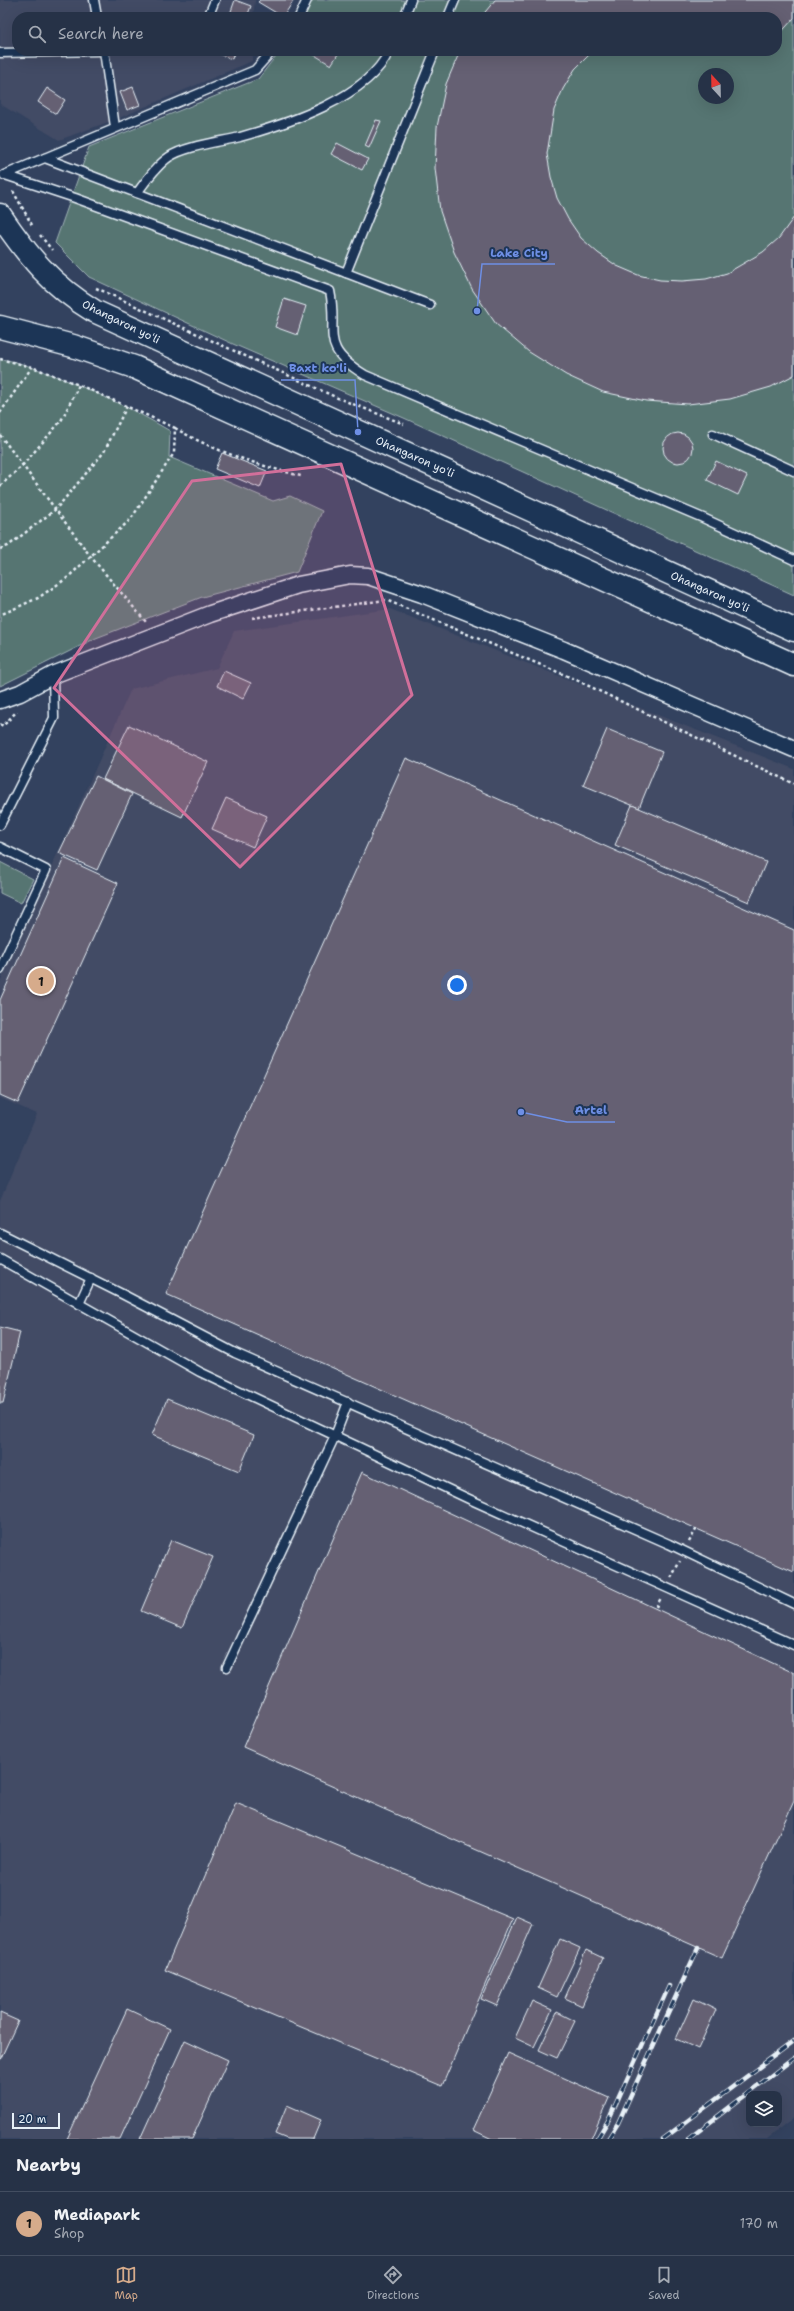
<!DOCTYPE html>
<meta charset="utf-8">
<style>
body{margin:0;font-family:"Shantell Sans",sans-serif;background:#2e3a4e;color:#f1f3f6}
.controls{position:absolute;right:12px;bottom:12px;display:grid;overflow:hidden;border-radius:8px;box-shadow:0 4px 16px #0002}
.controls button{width:36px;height:36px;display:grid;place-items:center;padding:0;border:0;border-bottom:1px solid #424d60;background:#263247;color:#f1f3f6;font:20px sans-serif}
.compass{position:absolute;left:698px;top:68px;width:36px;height:36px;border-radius:50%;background:#263247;box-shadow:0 4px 16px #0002;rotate:338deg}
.scale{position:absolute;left:12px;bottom:10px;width:48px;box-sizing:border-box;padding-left:4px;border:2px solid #e8f1f8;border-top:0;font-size:11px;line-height:14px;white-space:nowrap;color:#e8f1f8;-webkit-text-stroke:3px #1d3557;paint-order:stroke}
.you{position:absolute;left:457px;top:985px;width:14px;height:14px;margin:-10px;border:3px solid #fff;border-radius:50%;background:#1a73e8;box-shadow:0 0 0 6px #1a73e833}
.badge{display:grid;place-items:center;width:26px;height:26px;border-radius:50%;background:#d6ab8b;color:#111;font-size:13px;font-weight:700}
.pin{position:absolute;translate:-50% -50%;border:2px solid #fff;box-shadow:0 1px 4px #0006}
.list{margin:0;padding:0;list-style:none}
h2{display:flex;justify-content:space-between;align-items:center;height:52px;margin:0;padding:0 16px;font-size:17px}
h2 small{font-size:13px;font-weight:400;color:#a4aab4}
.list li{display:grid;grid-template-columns:26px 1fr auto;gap:12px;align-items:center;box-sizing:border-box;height:64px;padding:0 16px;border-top:1px solid #424d60}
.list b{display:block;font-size:15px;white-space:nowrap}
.list p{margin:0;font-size:13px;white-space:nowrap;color:#a4aab4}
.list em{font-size:13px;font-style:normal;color:#a4aab4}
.icon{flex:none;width:22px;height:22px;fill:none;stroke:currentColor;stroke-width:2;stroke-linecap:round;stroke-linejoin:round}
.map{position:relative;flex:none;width:794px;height:2139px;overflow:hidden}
.search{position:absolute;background:#263247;box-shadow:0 4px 16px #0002;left:12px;right:12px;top:12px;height:44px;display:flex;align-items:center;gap:10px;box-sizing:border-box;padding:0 14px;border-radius:16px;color:#a4aab4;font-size:15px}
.sheet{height:116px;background:#263247}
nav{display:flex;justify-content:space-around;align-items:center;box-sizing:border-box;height:56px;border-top:1px solid #424d60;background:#263247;font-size:11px;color:#a4aab4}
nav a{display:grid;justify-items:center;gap:2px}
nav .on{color:#d6ab8b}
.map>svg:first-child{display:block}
.built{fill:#424b65;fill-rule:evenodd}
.green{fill:#567472;stroke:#9fb2b5;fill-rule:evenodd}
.building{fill:#656073;stroke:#e8f1f8}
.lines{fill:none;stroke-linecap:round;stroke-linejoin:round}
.service-casing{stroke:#e8f1f8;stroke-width:11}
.minor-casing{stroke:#e8f1f8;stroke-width:19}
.trunk-casing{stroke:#e8f1f8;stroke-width:25}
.path{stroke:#e8f1f8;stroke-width:2.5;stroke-dasharray:3 3;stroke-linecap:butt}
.service{stroke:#1d3557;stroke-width:8}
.minor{stroke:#1d3557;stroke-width:16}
.trunk{stroke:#1d3557;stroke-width:22}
.rail-casing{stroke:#e8f1f8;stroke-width:4.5}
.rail{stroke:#1d3557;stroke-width:3;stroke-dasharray:9;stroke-linecap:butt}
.marked{fill:#d16f9a;fill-opacity:0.2;stroke:#d16f9a;stroke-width:3;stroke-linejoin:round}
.labels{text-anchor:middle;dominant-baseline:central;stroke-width:4;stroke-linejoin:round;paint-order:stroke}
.street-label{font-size:11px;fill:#e8f1f8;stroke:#1d3557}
.leader{fill:none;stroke:#6e8fe5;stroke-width:1.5}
.callout-dot{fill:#6e8fe5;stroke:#1d3557;stroke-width:1.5}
.callout-label{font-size:12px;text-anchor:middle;font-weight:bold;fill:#6e8fe5;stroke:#1d3557;stroke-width:4;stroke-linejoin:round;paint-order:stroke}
</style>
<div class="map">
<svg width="794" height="2139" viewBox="0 0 794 2139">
<rect width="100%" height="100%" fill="#33425f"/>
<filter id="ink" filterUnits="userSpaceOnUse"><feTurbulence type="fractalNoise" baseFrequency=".025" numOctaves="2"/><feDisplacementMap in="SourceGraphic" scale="8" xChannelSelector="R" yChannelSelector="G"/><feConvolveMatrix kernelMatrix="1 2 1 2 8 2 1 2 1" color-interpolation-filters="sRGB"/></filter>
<g filter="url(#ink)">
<g class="built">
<polygon points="0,0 255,0 253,17 17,17 17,51 252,51 252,61 119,118 59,140 0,104"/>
<path d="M 390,609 L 794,769 L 794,2118 L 767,2139 L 0,2139 L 0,1201 L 37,1114 L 0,1098 L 0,982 L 131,689 L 217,668 L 234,631 ZM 749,2094 L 779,2094 L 779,2124 L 749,2124 Z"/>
</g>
<g class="green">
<path d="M 311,0 L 794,0 L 794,595 L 404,418 L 233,344 L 89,277 L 55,243 L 89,147 L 258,79 L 280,51 L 777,51 L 777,17 L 302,17 ZM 704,74 L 728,74 L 728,98 L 704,98 Z"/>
<path d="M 0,359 C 17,361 34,368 50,374 C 92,390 131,408 170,431 L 169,457 L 273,501 L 290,496 L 322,511 L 297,572 L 202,597 L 96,638 L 0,686 Z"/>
<polygon points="0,862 33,879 21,903 0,893"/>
</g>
<g class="building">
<polygon points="235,0 251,6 247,17 229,17"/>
<polygon points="260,0 294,0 283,17 258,2"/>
<polygon points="495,0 794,0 794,18 777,37 777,17 481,17"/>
<polygon points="217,51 235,51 232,59 216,53"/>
<polygon points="315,51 334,51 338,54 331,65 313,54"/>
<polygon points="460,51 593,51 575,69 563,89 554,110 547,154 551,177 557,198 568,219 581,238 598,253 617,266 638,275 660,280 682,281 706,279 727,273 763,252 779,238 794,217 794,375 771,387 730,399 688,404 646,401 603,392 566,375 529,352 496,324 472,289 454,252 440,211 435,168 437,127 446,84"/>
<polygon points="133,87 140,105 127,110 120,92"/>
<polygon points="47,88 65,100 56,114 38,102"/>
<polygon points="376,120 381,121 369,148 365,146"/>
<polygon points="337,143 368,159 362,170 331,154"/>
<polygon points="284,299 306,306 297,335 275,327"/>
<circle cx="678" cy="448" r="15"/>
<polygon points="222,453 267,471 260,488 215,469"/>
<polygon points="716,461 747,476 738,495 707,480"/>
<polygon points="224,671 251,683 243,699 217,686"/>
<polygon points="129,725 208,762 182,817 103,779"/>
<polygon points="607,729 662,752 639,808 583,785"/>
<polygon points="406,758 794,930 794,1572 166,1294"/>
<polygon points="96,776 132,794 97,870 59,853"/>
<polygon points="226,798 267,816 253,847 212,829"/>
<polygon points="632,805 766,862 749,902 615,845"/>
<polygon points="64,858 118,883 18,1103 0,1095 0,1000"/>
<polygon points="0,1327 20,1332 3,1403 0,1403"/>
<polygon points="167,1399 254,1435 239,1471 152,1435"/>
<polygon points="362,1472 794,1673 794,1801 722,1958 243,1747"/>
<polygon points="171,1540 213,1557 182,1628 141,1611"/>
<polygon points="236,1803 513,1919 442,2086 165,1970"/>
<polygon points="517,1917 533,1924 497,2006 481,1999"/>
<polygon points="560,1939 580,1948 557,1997 538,1988"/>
<polygon points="586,1950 603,1958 582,2006 565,1998"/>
<polygon points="694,1999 716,2010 698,2049 676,2039"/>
<polygon points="532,2001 552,2010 534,2047 515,2038"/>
<polygon points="127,2009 170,2029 120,2139 67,2139"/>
<polygon points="557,2012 575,2021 557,2058 539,2050"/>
<polygon points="0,2013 18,2021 0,2060"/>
<polygon points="185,2040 228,2060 192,2139 140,2139"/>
<polygon points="508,2053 609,2098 591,2139 492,2139 473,2130"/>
<polygon points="287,2105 321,2120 313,2139 287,2139 275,2134"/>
</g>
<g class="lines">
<g class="service-casing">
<g id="service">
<polyline points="94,0 97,17"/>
<polyline points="208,17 215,0"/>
<polyline points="299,17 307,0"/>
<polyline points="404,17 411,0"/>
<polyline points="448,17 455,0"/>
<polyline points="104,51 115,127"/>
<polyline points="0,53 101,51"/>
<polyline points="45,158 430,305"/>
<polyline points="4,175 255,70 272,51"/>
<path d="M 5,175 L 75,198 L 330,291 C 339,334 317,346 365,375 L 703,518 L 794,560"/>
<path d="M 137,193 C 146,181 156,166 169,157 C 185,146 220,142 240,137 C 286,124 368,98 389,51"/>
<polyline points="346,273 435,51"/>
<polyline points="713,434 794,471"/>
<polyline points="0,825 54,718 53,675"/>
<polyline points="0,847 46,870 0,969"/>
<polyline points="0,1233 122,1294 235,1353 669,1544 794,1604"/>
<polyline points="0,1259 200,1372 469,1499 794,1645"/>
<polyline points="79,1304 91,1278"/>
<polyline points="227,1667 335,1436 348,1402"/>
</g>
</g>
<g class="minor-casing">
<polyline id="minor" points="0,700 20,693 53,675 210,614 298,585 350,575 368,576 422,594 564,650 794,749"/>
</g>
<g class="trunk-casing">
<g id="trunk">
<path d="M 0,215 C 28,256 51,285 94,311 L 794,630"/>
<polyline points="0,327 73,346 134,367 794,665"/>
</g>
</g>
<g class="path">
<polyline points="13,191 32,225"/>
<polyline points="40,235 52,250"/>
<polyline points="96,288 340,399 404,424"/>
<polyline points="0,359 32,367 79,385 175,428 174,453 131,519 67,578 38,598 0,615"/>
<polyline points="0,413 32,367"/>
<path d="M 175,428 C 213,451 258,465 301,476 L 302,474"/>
<polyline points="0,435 91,557 146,622"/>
<polyline points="0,486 22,466 61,421 79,385"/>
<polyline points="0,549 8,546 56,509 104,452 127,406"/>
<polyline points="252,618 386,600 572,678 794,784"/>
<polyline points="0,724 3,726 17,711"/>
<polyline points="689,1542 697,1528"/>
<polyline points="671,1578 680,1561"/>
<polyline points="656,1607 661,1598"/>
</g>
<use href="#service" class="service"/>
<use href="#minor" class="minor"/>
<use href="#trunk" class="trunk"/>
<g class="rail-casing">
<g id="rail">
<polyline points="597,2139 609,2119 669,1986"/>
<polyline points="608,2139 618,2123 698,1948"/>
<polyline points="663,2139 794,2041"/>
<polyline points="688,2139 794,2058"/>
</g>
</g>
<use href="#rail" class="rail"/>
</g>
</g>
<path class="marked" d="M 341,464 L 412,695 L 240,867 L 54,688 L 192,481 Z"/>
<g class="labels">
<g class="street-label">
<text transform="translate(121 322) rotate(26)">Ohangaron yoʻli</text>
<text transform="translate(415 457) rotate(24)">Ohangaron yoʻli</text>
<text transform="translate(710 592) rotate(24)">Ohangaron yoʻli</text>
</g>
</g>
<path class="leader" d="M477 311L482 264H555M358 432L355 380H281M521 1112L567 1122H615"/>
<g class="callout-dot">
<circle cx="477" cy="311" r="4"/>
<circle cx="358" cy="432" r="4"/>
<circle cx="521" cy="1112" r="4"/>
</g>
<g class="callout-label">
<text x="519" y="257">Lake City</text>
<text x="318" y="372">Baxt ko'li</text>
<text x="591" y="1114">Artel</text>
</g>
</svg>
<div class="controls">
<button><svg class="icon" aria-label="layers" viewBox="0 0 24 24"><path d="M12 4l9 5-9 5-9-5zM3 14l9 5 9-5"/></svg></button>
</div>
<svg class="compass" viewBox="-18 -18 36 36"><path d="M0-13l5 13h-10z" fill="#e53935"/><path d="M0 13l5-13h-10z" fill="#a4aab4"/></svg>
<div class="scale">20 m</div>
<div class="you"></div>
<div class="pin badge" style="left:41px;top:981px">1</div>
<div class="search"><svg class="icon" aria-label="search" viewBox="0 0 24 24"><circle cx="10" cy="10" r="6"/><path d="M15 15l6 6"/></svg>Search here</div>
</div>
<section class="sheet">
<h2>Nearby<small></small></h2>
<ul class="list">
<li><span class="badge">1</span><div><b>Mediapark</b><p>Shop</p></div><em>170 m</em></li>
</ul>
</section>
<nav>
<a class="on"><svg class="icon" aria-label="map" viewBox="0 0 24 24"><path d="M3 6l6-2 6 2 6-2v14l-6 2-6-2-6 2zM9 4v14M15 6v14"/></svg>Map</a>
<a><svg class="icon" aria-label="directions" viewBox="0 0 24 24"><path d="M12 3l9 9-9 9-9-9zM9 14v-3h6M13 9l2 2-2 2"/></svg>Directions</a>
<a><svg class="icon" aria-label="saved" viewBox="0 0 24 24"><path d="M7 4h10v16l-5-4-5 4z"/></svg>Saved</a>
</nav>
